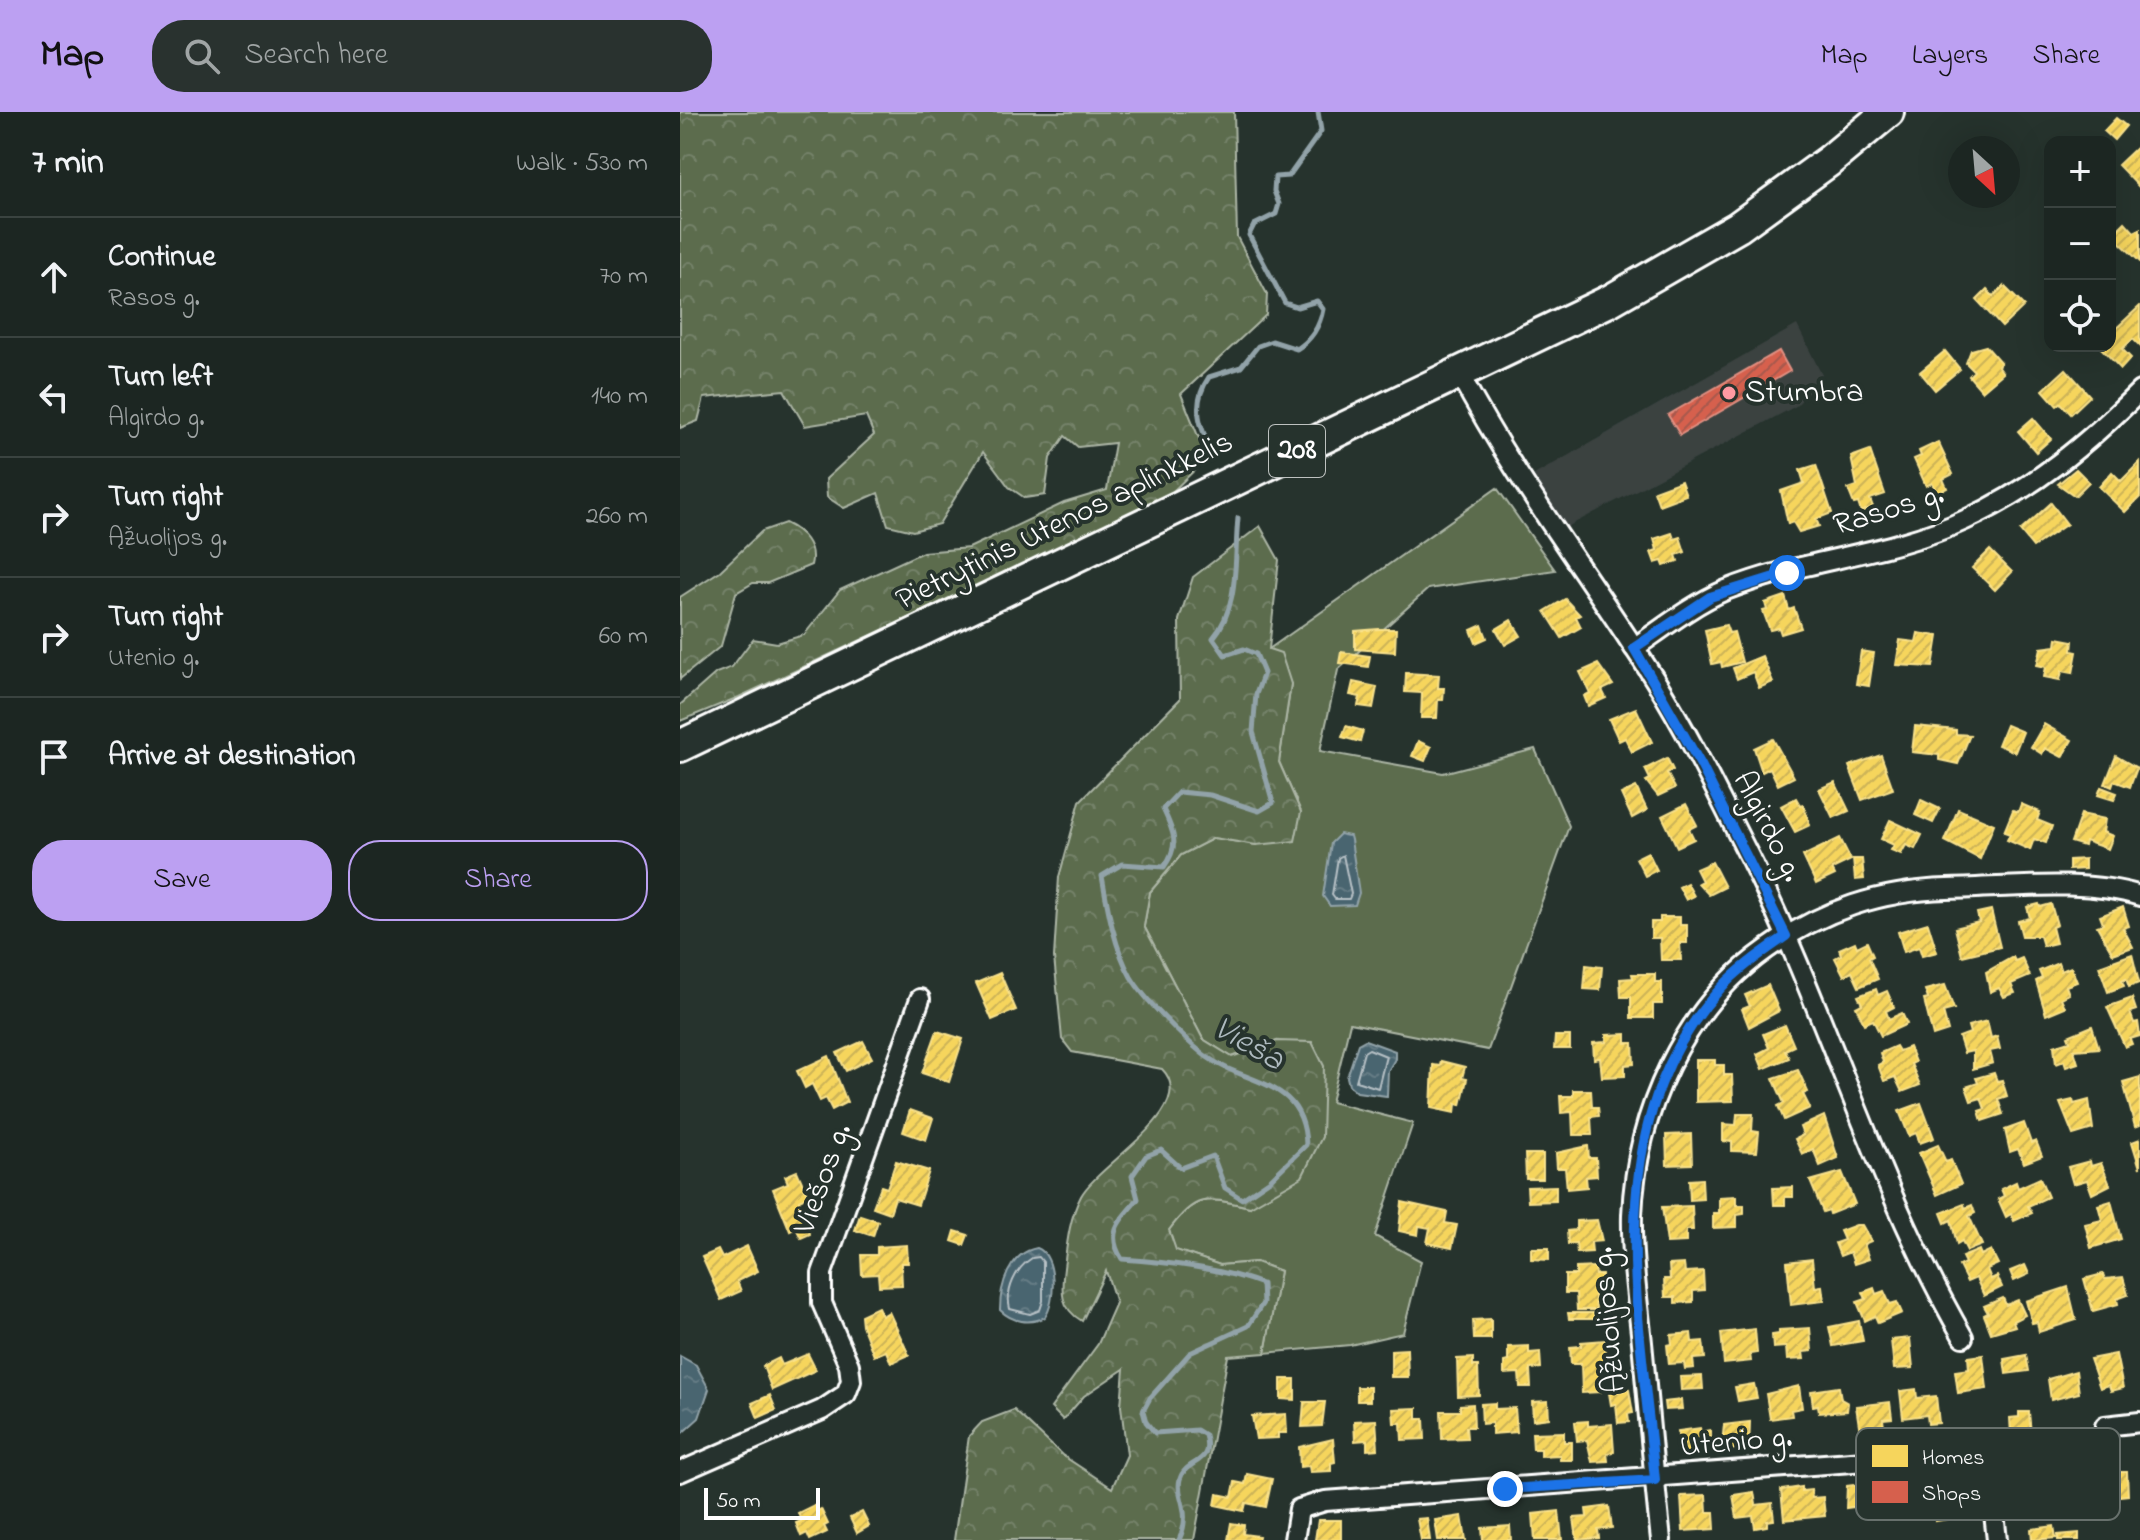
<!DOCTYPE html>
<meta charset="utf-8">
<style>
body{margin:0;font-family:"Indie Flower",sans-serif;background:#29322f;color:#f1f3f6}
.controls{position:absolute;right:24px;top:24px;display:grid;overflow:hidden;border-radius:16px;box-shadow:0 8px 32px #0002}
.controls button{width:72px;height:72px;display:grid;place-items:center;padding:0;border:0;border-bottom:2px solid #3a4340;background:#1c2622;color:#f1f3f6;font:40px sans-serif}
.compass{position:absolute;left:1268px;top:24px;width:72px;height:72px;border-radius:50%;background:#1c2622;box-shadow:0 8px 32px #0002;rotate:154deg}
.scale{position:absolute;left:24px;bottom:20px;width:116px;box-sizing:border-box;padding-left:8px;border:4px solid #fff;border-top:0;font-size:22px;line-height:28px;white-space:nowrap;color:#fff;-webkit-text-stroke:6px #26332d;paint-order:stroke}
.stop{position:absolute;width:24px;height:24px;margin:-18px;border:6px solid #1a73e8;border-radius:50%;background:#fff}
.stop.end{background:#1a73e8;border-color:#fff;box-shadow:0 2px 8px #0008}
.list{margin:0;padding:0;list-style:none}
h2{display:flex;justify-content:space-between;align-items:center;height:104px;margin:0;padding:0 32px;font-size:34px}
h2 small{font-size:26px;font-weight:400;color:#a0a5a5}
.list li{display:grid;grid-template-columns:52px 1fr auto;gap:24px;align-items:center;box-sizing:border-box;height:120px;padding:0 32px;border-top:2px solid #3a4340}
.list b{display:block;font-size:30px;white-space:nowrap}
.list p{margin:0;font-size:26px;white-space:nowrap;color:#a0a5a5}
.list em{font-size:26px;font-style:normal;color:#a0a5a5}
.actions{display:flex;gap:16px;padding:24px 32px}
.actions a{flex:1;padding:18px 0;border:2px solid #bca0f2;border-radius:32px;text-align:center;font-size:28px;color:#bca0f2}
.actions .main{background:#bca0f2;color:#111}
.icon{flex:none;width:44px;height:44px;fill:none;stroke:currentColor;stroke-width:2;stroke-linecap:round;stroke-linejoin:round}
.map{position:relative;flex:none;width:1460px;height:1428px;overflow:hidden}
header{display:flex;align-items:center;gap:48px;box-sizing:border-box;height:112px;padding:0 40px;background:#bca0f2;color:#111}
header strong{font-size:38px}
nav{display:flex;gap:44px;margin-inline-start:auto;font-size:28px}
.search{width:560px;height:72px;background:#29322f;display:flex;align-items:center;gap:20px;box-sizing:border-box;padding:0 28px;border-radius:32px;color:#a0a5a5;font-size:30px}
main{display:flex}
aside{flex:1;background:#1c2622}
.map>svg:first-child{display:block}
.built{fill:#3a4241}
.grass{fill:#5b6c4e;stroke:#adb6a6;stroke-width:2}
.forest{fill:url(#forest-crowns);stroke:#adb6a6;stroke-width:2}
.water{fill:url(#water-ripples);stroke:#92a3a9;stroke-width:2}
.homes{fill:url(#homes-hatch);stroke:#f9e28d;stroke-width:2}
.shops{fill:url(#shops-hatch);stroke:#e29082;stroke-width:2}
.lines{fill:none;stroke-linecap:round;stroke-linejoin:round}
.shore{stroke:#b7c1c6;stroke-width:2}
.stream{stroke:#92a3a9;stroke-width:5}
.minor-casing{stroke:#fff;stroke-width:24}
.trunk-casing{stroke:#fff;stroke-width:36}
.minor{stroke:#26332d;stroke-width:18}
.trunk{stroke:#26332d;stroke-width:30}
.route{stroke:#1a73e8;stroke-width:10}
.poi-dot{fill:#ff9aa2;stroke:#26332d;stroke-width:3}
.labels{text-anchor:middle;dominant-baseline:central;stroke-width:8;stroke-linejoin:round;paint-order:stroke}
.shield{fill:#26332d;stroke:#bec2c0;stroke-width:2}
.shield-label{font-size:30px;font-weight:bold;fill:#fff}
.poi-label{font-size:32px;fill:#fff;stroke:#26332d;text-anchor:start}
.street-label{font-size:32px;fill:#fff;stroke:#26332d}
.water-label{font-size:34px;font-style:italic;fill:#aebabf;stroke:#26332d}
.key{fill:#26332d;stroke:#67706c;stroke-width:2}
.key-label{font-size:22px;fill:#fff}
</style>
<header>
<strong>Map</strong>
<div class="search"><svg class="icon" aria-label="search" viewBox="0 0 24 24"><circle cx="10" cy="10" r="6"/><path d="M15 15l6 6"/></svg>Search here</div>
<nav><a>Map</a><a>Layers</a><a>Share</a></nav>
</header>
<main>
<aside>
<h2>7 min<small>Walk · 530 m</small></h2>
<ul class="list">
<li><svg class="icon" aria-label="ahead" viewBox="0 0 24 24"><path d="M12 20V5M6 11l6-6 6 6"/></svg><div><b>Continue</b><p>Rasos g.</p></div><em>70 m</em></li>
<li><svg class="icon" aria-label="left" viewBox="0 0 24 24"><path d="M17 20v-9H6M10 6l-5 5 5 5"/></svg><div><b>Turn left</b><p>Algirdo g.</p></div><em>140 m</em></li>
<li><svg class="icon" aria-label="right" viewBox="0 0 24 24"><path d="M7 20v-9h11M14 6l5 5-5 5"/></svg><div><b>Turn right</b><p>Ąžuolijos g.</p></div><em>260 m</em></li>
<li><svg class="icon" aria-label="right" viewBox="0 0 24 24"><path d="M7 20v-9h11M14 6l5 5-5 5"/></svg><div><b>Turn right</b><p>Utenio g.</p></div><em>60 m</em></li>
<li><svg class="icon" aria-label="arrive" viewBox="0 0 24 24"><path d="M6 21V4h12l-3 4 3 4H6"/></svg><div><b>Arrive at destination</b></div></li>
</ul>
<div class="actions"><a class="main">Save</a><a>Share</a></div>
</aside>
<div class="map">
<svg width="1460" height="1428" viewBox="0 0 1460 1428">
<defs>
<pattern id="forest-crowns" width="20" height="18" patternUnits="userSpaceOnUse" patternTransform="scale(2)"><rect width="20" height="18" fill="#5b6c4e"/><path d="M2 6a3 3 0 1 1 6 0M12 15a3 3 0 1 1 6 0" fill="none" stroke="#748269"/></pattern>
<pattern id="water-ripples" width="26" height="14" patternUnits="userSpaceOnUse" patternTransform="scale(2)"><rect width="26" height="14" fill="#4a6570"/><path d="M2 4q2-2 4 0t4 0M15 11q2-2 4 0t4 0" fill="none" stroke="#657c85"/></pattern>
<pattern id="homes-hatch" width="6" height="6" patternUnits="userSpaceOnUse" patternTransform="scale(2)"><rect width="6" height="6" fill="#f6d55c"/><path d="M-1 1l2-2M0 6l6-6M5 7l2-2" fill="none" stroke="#ccb358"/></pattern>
<pattern id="shops-hatch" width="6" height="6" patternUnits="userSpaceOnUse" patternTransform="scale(2)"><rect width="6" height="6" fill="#d6604d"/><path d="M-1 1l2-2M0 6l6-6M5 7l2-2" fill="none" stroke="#a6594d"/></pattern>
</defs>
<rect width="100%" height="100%" fill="#26332d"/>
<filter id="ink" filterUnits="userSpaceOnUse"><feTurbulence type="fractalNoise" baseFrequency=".0125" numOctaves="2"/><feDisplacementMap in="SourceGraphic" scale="16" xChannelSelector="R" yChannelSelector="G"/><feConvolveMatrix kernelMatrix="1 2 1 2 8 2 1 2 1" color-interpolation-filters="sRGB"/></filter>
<g filter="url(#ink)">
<polygon class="built" points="1117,213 1143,265 1116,294 885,416 854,363"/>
<path class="grass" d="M 817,376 L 875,458 L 748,477 L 658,558 L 640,639 L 763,661 L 855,637 L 889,714 L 808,938 L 670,911 L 651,990 L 733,1011 L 695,1124 L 741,1149 L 723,1221 L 670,1233 L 585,1241 L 600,1159 L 576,1150 L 540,1153 L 495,1138 L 489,1118 C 517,1081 526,1085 570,1095 L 597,929 L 552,945 L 523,927 L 464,814 L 470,780 L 501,743 L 534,726 L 576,733 L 621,700 L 599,650 L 611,572 L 589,537 Z"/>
<g class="forest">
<polygon points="0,0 554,0 557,125 587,182 586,203 501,282 527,346 487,385 59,585 0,609 0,593 36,561 52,555 73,527 97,531 124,523 160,478 243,440 289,436 384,391 427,378 435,331 398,335 385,324 370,346 365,383 345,386 329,375 303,340 259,412 233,419 208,413 198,381 164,396 147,385 146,367 194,323 186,304 125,314 104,278 24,286 18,309 0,316"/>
<path d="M 105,411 C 122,419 136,433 131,453 L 88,471 L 73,471 L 56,481 L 41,534 L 0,567 L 0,485 L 40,459 L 82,419 Z"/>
<path d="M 580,414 L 599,448 L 589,537 L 601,541 L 611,572 L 599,650 L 621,700 L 615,729 L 576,733 L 534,726 L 501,743 L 470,780 L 464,814 L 523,927 L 552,945 L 597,929 L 632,930 L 644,954 L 642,1025 L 622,1065 L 570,1095 C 526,1085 517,1081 489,1118 L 496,1138 L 540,1153 L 576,1150 L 600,1159 L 585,1241 L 548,1244 L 514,1428 L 274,1428 L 289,1324 L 302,1310 L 334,1298 L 382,1343 L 432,1376 L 447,1343 L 441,1294 L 444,1257 L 404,1284 L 383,1308 L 371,1296 L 418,1232 L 436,1191 L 426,1159 L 402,1209 C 380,1196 381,1180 384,1156 C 387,1132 389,1107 401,1084 C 419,1051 521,996 482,957 L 392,940 L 382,927 L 374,845 L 379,765 L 400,689 L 500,587 L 499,508 L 513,465 Z"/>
</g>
<g class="water">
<polygon points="660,722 670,724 671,728 679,781 675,793 650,794 643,784 651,731"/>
<polygon points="685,928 715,939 715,947 708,959 707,984 677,980 669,973 667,965 678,932"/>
<path d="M 357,1136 C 377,1143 376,1190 365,1205 C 350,1213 332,1210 320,1198 C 320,1174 329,1141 357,1136 Z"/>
<polygon points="0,1244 16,1253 29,1277 19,1306 0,1323"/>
</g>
<g class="homes">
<polygon points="1436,6 1446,14 1434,28 1424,19"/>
<polygon points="1460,32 1460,76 1438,53"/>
<polygon points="1445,110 1454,120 1460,117 1460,150 1432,123"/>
<polygon points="1324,174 1344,194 1322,215 1297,188 1307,178 1313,184"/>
<polygon points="1460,194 1460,234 1453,227 1442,237 1451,246 1441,257 1419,234 1430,234 1430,222"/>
<polygon points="1306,234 1321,251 1318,254 1323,261 1302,279 1289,264 1294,259 1286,251 1291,238"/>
<polygon points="1265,239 1280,257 1255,278 1240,260"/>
<polygon points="1386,257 1410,284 1391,302 1381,291 1377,294 1363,278"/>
<polygon points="1353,306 1371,327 1356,340 1338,319"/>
<polygon points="1258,330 1273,362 1263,367 1267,376 1257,381 1252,371 1246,374 1234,347 1241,344 1239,339"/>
<polygon points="1190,338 1205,382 1190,387 1193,395 1181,400 1178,391 1174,392 1168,377 1177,374 1171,345"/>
<polygon points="1460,350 1460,385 1445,400 1419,375 1432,360 1441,369"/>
<polygon points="1136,353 1152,401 1136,407 1139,414 1119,420 1113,410 1108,412 1101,379 1124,371 1120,358"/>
<polygon points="1396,357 1409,370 1395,384 1378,372"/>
<polygon points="1001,369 1006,383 979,393 974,379"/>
<polygon points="1371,391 1387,412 1353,435 1340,419"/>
<polygon points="992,421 994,427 1000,425 1005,440 996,443 998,449 984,454 982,449 975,451 971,440 977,438 974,427"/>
<polygon points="1310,438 1332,460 1315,478 1292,456"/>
<polygon points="1105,484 1109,498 1114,496 1121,516 1101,522 1099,516 1090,518 1083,499 1087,498 1085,491"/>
<polygon points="885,487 900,503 896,505 901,515 882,526 865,499"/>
<polygon points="831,508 841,524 825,533 816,517"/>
<polygon points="802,513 807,526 796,531 791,518"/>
<polygon points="1046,513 1049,521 1054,520 1062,550 1042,555 1041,550 1032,552 1025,518"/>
<polygon points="699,517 716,517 715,540 675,537 675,519"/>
<polygon points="1238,521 1258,524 1253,555 1216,553 1220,528 1236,530"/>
<polygon points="1377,526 1393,529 1392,539 1397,540 1393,561 1382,559 1380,568 1364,565 1366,555 1357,553 1361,536 1376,534"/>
<polygon points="1181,539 1194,541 1189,574 1176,572"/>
<polygon points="661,540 690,544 688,555 659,551"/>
<polygon points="1082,544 1093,570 1079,576 1073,560 1057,567 1053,556"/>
<polygon points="918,552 933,573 922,578 926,586 908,594 904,584 910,581 900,560"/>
<polygon points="726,561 759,563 758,576 764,576 763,588 758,588 757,606 741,606 742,581 725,580"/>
<polygon points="673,570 697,575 693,596 678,594 680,585 670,583"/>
<polygon points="956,596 972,630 952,640 945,626 939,629 929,607"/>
<polygon points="1364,612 1392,628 1382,645 1365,636 1362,642 1351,635"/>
<polygon points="1326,613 1343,620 1335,640 1318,633"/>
<polygon points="666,614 683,619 680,630 662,625"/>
<polygon points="1235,614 1276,618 1276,622 1290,623 1278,652 1259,648 1259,643 1232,640"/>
<polygon points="1093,627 1114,665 1098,673 1090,656 1082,660 1074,636"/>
<polygon points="738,629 751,635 745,649 732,644"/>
<polygon points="1201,643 1213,677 1182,688 1169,654"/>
<polygon points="1436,644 1457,656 1450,675 1434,669 1432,675 1425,672"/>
<polygon points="987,646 993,658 987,661 995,676 978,684 966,669 970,667 965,657"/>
<polygon points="1155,670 1169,699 1153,706 1139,677"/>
<polygon points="956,675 967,698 952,706 941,682"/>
<polygon points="1421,675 1437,681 1434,688 1418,683"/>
<polygon points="1116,686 1120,693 1123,692 1130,713 1115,720 1101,694"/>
<polygon points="1241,688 1260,697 1253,711 1235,703"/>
<polygon points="1006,692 1017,713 1009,717 1014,727 997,735 982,704"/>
<polygon points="1341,692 1360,700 1357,708 1372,714 1366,731 1354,727 1350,738 1327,728 1330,722 1324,720 1333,698 1338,700"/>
<polygon points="1278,697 1314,712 1300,747 1265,729"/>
<polygon points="1401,702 1425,707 1423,720 1433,724 1428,737 1405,729 1404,734 1391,730"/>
<polygon points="1210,708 1242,723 1235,737 1226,733 1221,742 1211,738 1214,733 1201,727"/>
<polygon points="1160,726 1171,748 1152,757 1155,763 1136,772 1123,744"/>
<polygon points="968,740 977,758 965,764 956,746"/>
<polygon points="1173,747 1182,747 1184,767 1175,768"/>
<polygon points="1405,747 1405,757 1389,758 1389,748"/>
<polygon points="1032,750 1045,775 1029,783 1018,771 1022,769 1016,757"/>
<polygon points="1007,771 1014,784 1006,788 999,775"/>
<polygon points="1359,792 1360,795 1371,792 1377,813 1372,815 1376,831 1363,834 1360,824 1342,824 1338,809 1350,806 1347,795"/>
<polygon points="1443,795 1449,814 1443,816 1453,835 1433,842 1417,814 1423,812 1420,804"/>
<polygon points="1311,798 1320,835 1282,844 1275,816 1299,810 1297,801"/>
<polygon points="980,805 1000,805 1000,813 1007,813 1007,831 1000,831 1001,848 981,848 980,826 971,826 971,810 980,810"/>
<polygon points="1248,811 1257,840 1242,844 1239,835 1224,840 1218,820"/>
<polygon points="1175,830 1177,835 1187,830 1193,844 1189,846 1198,867 1179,875 1172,860 1164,864 1155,846 1161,843 1159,837"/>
<polygon points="1452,842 1459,871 1449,875 1446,867 1442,869 1444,874 1428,880 1419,854"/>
<polygon points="1333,845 1335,849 1342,846 1350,864 1331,872 1335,881 1324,885 1319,876 1310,880 1306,860"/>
<polygon points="1378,851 1381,859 1391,855 1397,870 1386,874 1389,882 1381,886 1385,895 1366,903 1356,869 1362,866 1359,859"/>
<polygon points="906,853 922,855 920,878 904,877"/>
<polygon points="320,861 336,898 312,908 296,871"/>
<polygon points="952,862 975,862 975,870 982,870 982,892 973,892 973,906 951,906 951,885 941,885 940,867 953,866"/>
<polygon points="1088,873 1099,899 1069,915 1062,897 1070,894 1065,883"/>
<polygon points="1265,873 1274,897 1263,900 1268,919 1253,924 1244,888 1248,887 1245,878"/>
<polygon points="1196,877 1198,883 1207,879 1214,895 1206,899 1209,907 1222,901 1227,912 1201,924 1193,908 1184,912 1176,895 1182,892 1178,884"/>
<polygon points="1452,886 1456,898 1450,900 1454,911 1458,910 1460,924 1450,927 1452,932 1445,935 1427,895"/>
<polygon points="1307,909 1311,926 1317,924 1320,937 1310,939 1313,951 1293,957 1293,939 1284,941 1279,925 1290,921 1288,914"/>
<polygon points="1105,913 1114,934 1105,938 1109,946 1083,957 1077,942 1089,936 1083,922"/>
<polygon points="1412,914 1419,936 1394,938 1398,951 1386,955 1384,949 1376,952 1374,934 1390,929 1388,924"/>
<polygon points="257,919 283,927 269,970 242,961"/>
<polygon points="946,922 946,931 953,931 954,952 945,953 945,964 922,965 920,946 914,947 913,931 926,930 926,923"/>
<polygon points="875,924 890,924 890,937 874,937"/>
<polygon points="183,929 192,946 166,959 157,941"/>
<polygon points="1216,934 1219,939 1229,935 1235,950 1231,952 1240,973 1222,980 1215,965 1204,969 1198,953 1203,950 1200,941"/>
<polygon points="149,944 167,990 152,998 146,986 140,989 132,972 125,976 117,959"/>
<polygon points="1016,948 1035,948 1035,953 1044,953 1044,963 1052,963 1053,989 1016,990"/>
<polygon points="761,949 785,955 782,966 787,967 781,993 776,992 775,1001 751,996 753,953 760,954"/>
<polygon points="1118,958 1128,980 1123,982 1130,996 1104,1008 1098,994 1104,991 1093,966"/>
<polygon points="1314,961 1317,969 1322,968 1327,984 1318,987 1323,1002 1302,1009 1299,999 1305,997 1301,986 1291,989 1286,975 1298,971 1296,966"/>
<polygon points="1460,965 1460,1013 1455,1015 1443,970"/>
<polygon points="893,978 911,978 912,995 918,995 919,1004 911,1005 912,1023 893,1023 892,1000 881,1001 880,984 893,984"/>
<polygon points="1393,988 1394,992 1409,988 1413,1017 1393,1023 1380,991"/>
<polygon points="1241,991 1254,1026 1240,1031 1236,1021 1229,1024 1219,999"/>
<polygon points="230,998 253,1006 246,1028 223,1020"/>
<polygon points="1057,1002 1073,1002 1072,1019 1079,1020 1077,1040 1052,1039 1052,1030 1043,1029 1043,1012 1056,1013"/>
<polygon points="1144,1004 1158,1046 1140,1054 1133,1037 1122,1042 1115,1027 1123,1023 1120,1015"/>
<polygon points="1344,1011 1351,1031 1356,1029 1362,1044 1344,1051 1338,1037 1330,1040 1325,1018"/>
<polygon points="1011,1022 1012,1052 987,1053 986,1023"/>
<polygon points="1460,1027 1460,1056 1452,1030"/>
<polygon points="1258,1033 1266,1050 1271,1048 1281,1072 1257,1083 1239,1041"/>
<polygon points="908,1034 909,1046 916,1046 917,1064 906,1065 907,1075 887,1077 885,1056 877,1056 876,1041"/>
<polygon points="845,1042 863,1042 863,1067 846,1067"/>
<polygon points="216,1049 249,1059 238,1093 215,1086 210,1101 193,1095 201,1074 207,1076"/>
<polygon points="1410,1049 1411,1054 1421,1051 1430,1073 1412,1082 1407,1068 1393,1072 1388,1055"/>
<polygon points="117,1059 128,1084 119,1088 130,1122 121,1126 116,1116 110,1119 93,1077 108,1071 105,1064"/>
<polygon points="1162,1060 1175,1092 1150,1102 1149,1098 1143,1100 1130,1069"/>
<polygon points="1360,1066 1368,1085 1348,1094 1352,1101 1334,1109 1331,1102 1326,1105 1318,1087 1324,1084 1321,1077 1336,1070 1338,1076"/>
<polygon points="1022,1067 1023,1087 1010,1088 1009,1068"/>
<polygon points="876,1074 876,1089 848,1090 847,1075"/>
<polygon points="1113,1075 1113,1085 1105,1085 1105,1093 1094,1093 1093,1076"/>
<polygon points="1056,1084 1056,1093 1064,1093 1064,1102 1057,1103 1057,1115 1033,1116 1033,1101 1039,1101 1039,1085"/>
<polygon points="1431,1089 1441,1127 1411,1136 1405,1112 1422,1108 1418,1093"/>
<polygon points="722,1090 767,1100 765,1111 777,1113 772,1136 747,1131 750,1116 739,1114 738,1123 719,1119"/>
<polygon points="1284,1092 1285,1096 1292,1093 1295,1101 1289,1104 1302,1133 1287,1139 1282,1129 1277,1132 1271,1108 1265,1111 1261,1101"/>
<polygon points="1012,1094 1013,1118 1006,1118 1006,1130 987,1131 982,1095"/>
<polygon points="180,1103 198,1109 193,1124 175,1118"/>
<polygon points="917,1108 922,1129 911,1130 912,1140 897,1141 896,1131 888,1132 887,1119 896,1118 896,1109"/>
<polygon points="1176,1113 1182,1113 1191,1129 1184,1132 1189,1147 1174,1152 1170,1140 1160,1144 1155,1131 1164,1128 1160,1119"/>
<polygon points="275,1119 288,1123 284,1133 272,1129"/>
<polygon points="227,1133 228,1151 221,1151 222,1173 199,1174 198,1162 182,1163 181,1143 197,1143 197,1135"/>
<polygon points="67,1134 78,1159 57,1169 61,1179 41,1188 22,1145 38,1138 42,1146"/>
<polygon points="851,1136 869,1136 869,1148 851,1147"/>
<polygon points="1299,1138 1301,1143 1311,1138 1318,1152 1307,1157 1311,1167 1317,1164 1322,1175 1304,1184 1296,1166 1287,1170 1279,1154 1285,1151 1282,1145"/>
<polygon points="1132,1147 1135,1175 1142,1174 1144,1189 1111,1193 1107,1150"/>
<polygon points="1004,1152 1005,1160 1023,1159 1024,1178 1013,1179 1013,1190 995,1191 995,1185 985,1185 984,1167 990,1167 989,1153"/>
<polygon points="1345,1153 1349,1162 1334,1169 1330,1159"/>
<polygon points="915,1155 916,1163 922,1163 923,1182 915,1182 916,1198 897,1198 896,1181 885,1181 885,1163 896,1163 896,1156"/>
<polygon points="1423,1162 1425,1167 1443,1165 1448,1183 1437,1187 1438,1192 1413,1199 1404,1167"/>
<polygon points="1388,1175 1396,1208 1359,1220 1357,1210 1352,1211 1346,1189"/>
<polygon points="1194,1176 1196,1182 1204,1179 1210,1192 1217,1190 1222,1201 1198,1211 1195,1204 1185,1209 1177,1190 1186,1187 1183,1180"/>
<polygon points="1323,1186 1326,1193 1338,1188 1345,1203 1333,1209 1335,1214 1311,1221 1304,1203 1308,1201 1304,1194"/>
<polygon points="198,1195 202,1204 209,1200 229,1243 211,1251 206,1239 194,1244 182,1213 181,1203"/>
<polygon points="888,1201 914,1201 914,1207 889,1207"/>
<polygon points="811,1207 811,1227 794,1227 793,1208"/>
<polygon points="1179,1209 1183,1229 1153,1234 1149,1215"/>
<polygon points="1130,1216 1132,1239 1123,1240 1124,1247 1107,1248 1106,1235 1093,1236 1092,1223 1099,1222 1099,1218"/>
<polygon points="1075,1217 1077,1241 1070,1242 1071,1249 1044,1252 1041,1221"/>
<polygon points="1011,1221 1012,1230 1023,1229 1025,1246 1013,1247 1014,1256 1005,1257 1004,1251 989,1252 987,1233 992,1232 991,1223"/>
<polygon points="1230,1226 1233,1256 1214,1257 1211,1228"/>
<polygon points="925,1228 927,1254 918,1255 920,1280 902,1281 901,1252 891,1252 890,1235 901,1234 901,1230"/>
<polygon points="849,1234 849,1241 860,1240 861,1256 850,1257 851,1275 840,1275 839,1261 824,1262 824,1250 828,1249 828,1235"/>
<polygon points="727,1237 728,1265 711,1265 711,1238"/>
<polygon points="128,1242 136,1258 92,1278 83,1254 99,1246 102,1253"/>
<polygon points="1436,1242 1443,1276 1431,1279 1429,1273 1420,1276 1410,1247"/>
<polygon points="1303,1243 1307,1277 1278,1281 1275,1259 1289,1257 1288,1245"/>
<polygon points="1346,1243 1349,1259 1326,1262 1324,1247"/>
<polygon points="793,1246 793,1254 798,1254 799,1283 778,1284 777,1247"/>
<polygon points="1396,1259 1399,1281 1371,1288 1368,1267"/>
<polygon points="1022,1264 1023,1277 1001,1278 1000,1265"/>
<polygon points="601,1267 615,1267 615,1288 601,1287"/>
<polygon points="1074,1272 1077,1286 1058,1289 1055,1275"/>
<polygon points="1119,1274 1122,1296 1111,1298 1112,1304 1090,1307 1086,1282"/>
<rect x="677" y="1275" width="13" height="14"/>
<polygon points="1159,1275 1161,1287 1168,1291 1167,1299 1139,1301 1138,1293 1133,1294 1131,1279"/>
<polygon points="1236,1277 1237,1286 1256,1284 1259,1311 1248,1312 1247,1303 1223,1306 1220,1279"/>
<polygon points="949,1278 953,1301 948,1302 949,1310 938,1311 936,1292 931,1293 929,1281"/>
<polygon points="90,1283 96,1298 78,1306 72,1291"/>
<polygon points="1001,1288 1002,1297 985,1298 984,1290"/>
<polygon points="868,1289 869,1306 853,1308 852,1290"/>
<polygon points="624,1290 645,1290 642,1314 622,1315"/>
<polygon points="1210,1290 1212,1306 1203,1307 1204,1316 1180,1320 1176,1294"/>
<polygon points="815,1291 815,1297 835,1296 837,1320 812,1322 812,1311 802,1312 801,1292"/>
<polygon points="793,1292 794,1315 786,1315 787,1326 762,1327 761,1299 780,1299 780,1293"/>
<polygon points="737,1296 737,1307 744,1307 745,1327 722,1328 721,1311 714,1311 713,1297"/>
<polygon points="1339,1300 1349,1300 1351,1322 1331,1323 1330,1306 1339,1305"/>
<polygon points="606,1302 607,1321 598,1321 598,1326 576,1327 572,1304"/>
<polygon points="696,1308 698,1337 687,1338 687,1328 675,1329 674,1309"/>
<polygon points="908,1309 908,1314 932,1312 934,1340 927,1341 928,1349 912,1350 907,1328 897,1329 895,1310"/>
<polygon points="1070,1310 1069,1336 1048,1338 1047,1331 1042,1332 1044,1313"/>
<polygon points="1020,1316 1021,1320 1030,1318 1032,1333 1023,1335 1024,1341 1001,1345 998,1319"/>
<polygon points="884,1320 884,1330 892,1330 892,1348 880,1348 880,1343 861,1344 861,1337 853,1337 852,1321"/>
<polygon points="653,1327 655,1350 651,1351 651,1359 630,1360 629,1354 620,1355 619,1335"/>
<polygon points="1265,1360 1266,1366 1277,1364 1280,1387 1274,1395 1276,1406 1255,1409 1251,1382 1256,1381 1254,1361"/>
<polygon points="1427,1360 1447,1360 1448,1383 1412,1387 1411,1369 1427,1369"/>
<polygon points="567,1362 592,1367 586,1395 566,1391 564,1399 535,1393 537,1382 552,1385 555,1370 565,1372"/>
<polygon points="1199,1370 1199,1374 1206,1373 1209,1397 1195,1399 1195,1392 1166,1396 1167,1374"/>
<polygon points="1122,1375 1122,1379 1131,1378 1132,1386 1143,1385 1145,1404 1104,1408 1101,1378"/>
<polygon points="1074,1380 1076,1393 1092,1391 1094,1408 1087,1409 1087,1414 1075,1416 1073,1404 1057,1406 1053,1383"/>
<polygon points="1026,1383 1027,1400 1034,1400 1035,1417 1003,1419 1001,1384"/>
<polygon points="134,1393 137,1399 141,1397 148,1412 144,1414 147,1420 130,1428 127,1421 121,1424 116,1411 121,1409 118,1401"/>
<polygon points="929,1394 932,1416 918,1418 919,1426 897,1428 894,1406 907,1405 906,1397"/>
<polygon points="879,1399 882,1428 855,1428 853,1402"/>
<polygon points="182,1400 189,1414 177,1421 170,1406"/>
<polygon points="782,1404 786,1428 758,1428 755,1408"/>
<polygon points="747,1406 750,1428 741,1428 737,1407"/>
<polygon points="638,1408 661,1408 661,1428 635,1428"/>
<polygon points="551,1411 564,1413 563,1422 579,1424 578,1428 548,1428"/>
<polygon points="830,1414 831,1428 803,1428 802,1416"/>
<polygon points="1374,1414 1376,1426 1352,1428 1351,1417"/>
<polygon points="1399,1421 1399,1428 1378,1428 1378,1423"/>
</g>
<polygon class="shops" points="1099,239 1110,259 1000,323 988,303"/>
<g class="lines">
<g class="shore">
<polygon points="663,743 671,782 669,787 655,787 652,783 658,746"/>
<polygon points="689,937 706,944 698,976 676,969 684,940"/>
<path d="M 352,1146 L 359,1145 L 363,1150 L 363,1189 L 360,1198 L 350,1202 L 330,1197 C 325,1178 336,1156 352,1146 Z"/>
</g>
<g class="stream">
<path d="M 533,343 C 520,315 510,293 529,265 L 561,255 L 578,234 L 592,229 L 617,237 C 631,228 640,214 643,197 L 637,189 L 617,195 L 605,191 L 569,123 L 574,113 L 596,102 L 599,92 L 594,79 L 595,65 L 609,64 L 641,19 L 638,0"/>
<path d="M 499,1428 C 513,1398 495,1385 500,1367 C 506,1346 534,1354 525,1323 L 517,1318 L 475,1321 L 466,1310 L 463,1299 L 470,1286 L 510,1241 L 568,1214 L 583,1191 L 582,1172 C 541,1156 486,1150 442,1147 C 425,1121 440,1108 458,1087 L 452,1064 L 466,1044 L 481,1038 L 501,1056 L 533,1044 L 545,1076 L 562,1087 L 590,1068 L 626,1033 C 624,965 564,974 523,942 C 502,925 465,888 451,865 C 434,835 428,798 422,764 L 442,752 L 484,755 C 500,733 494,720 483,697 L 499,680 L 530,683 L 579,699 L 593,691 L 573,620 L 576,582 L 584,561 L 576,542 L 564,537 L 545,543 L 533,526 C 560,495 554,445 558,406"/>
</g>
<g class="minor-casing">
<g id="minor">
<path d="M 779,261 C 836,369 910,465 975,568 C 1010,624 1039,685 1069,744 C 1148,901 1195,1073 1283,1225"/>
<path d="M 954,536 C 983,516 1013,492 1046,478 C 1123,447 1210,443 1285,408 C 1353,377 1408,331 1460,279"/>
<polyline points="1425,1314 1460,1310"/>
<polyline points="0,1360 142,1298 166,1282 171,1269 169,1253 142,1191 142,1161 240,887"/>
<polyline points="614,1428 619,1397 645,1389 1307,1340 1317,1428"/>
<path d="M 981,1428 C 974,1366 969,1304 963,1241 C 959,1196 951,1149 952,1103 C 956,1001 1003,896 1087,837 C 1143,798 1200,779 1267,777 C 1326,776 1404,766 1460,784"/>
</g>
</g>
<g class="trunk-casing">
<polyline id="trunk" points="0,634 929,189 1058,115 1149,49 1208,0"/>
</g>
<use href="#minor" class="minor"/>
<use href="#trunk" class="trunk"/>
</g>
</g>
<g class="lines" filter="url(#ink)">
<path class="route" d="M 825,1377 L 975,1368 C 960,1200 915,1016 1040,877 C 1059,856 1083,840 1106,824 L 1021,653 L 954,536 L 1030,485 L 1107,461"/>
</g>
<circle class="poi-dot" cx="1049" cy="281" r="8"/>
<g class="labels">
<rect class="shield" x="589" y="313" width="56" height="52" rx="6"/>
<g class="shield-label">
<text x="617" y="339">208</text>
</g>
<g class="poi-label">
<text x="1065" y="281">Stumbra</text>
</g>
<g class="street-label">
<text transform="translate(1209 399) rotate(-17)">Rasos g.</text>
<text transform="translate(385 410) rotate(-26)">Pietrytinis Utenos aplinkkelis</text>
<text transform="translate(1087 715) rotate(63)">Algirdo g.</text>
<text transform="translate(144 1067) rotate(-70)">Viešos g.</text>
<text transform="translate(930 1208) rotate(-95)">Ąžuolijos g.</text>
<text transform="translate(1056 1331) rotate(-5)">Utenio g.</text>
</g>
<g class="water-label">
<text transform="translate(568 933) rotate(30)">Vieša</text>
</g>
</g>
<rect x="1176" y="1316" width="264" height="92" rx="12" class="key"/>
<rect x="1192" y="1333" width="36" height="22" fill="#f6d55c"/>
<rect x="1192" y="1369" width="36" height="22" fill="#d6604d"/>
<g class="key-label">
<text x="1242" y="1352">Homes</text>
<text x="1242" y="1388">Shops</text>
</g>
</svg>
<div class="controls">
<button>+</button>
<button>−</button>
<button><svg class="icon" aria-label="locate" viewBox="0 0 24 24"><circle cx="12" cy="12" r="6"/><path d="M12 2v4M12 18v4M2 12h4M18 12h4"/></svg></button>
</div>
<svg class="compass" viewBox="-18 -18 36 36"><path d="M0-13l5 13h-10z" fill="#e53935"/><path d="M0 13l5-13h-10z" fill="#a0a5a5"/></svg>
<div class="scale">50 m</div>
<div class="stop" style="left:1107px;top:461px"></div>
<div class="stop end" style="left:825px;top:1377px"></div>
</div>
</main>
